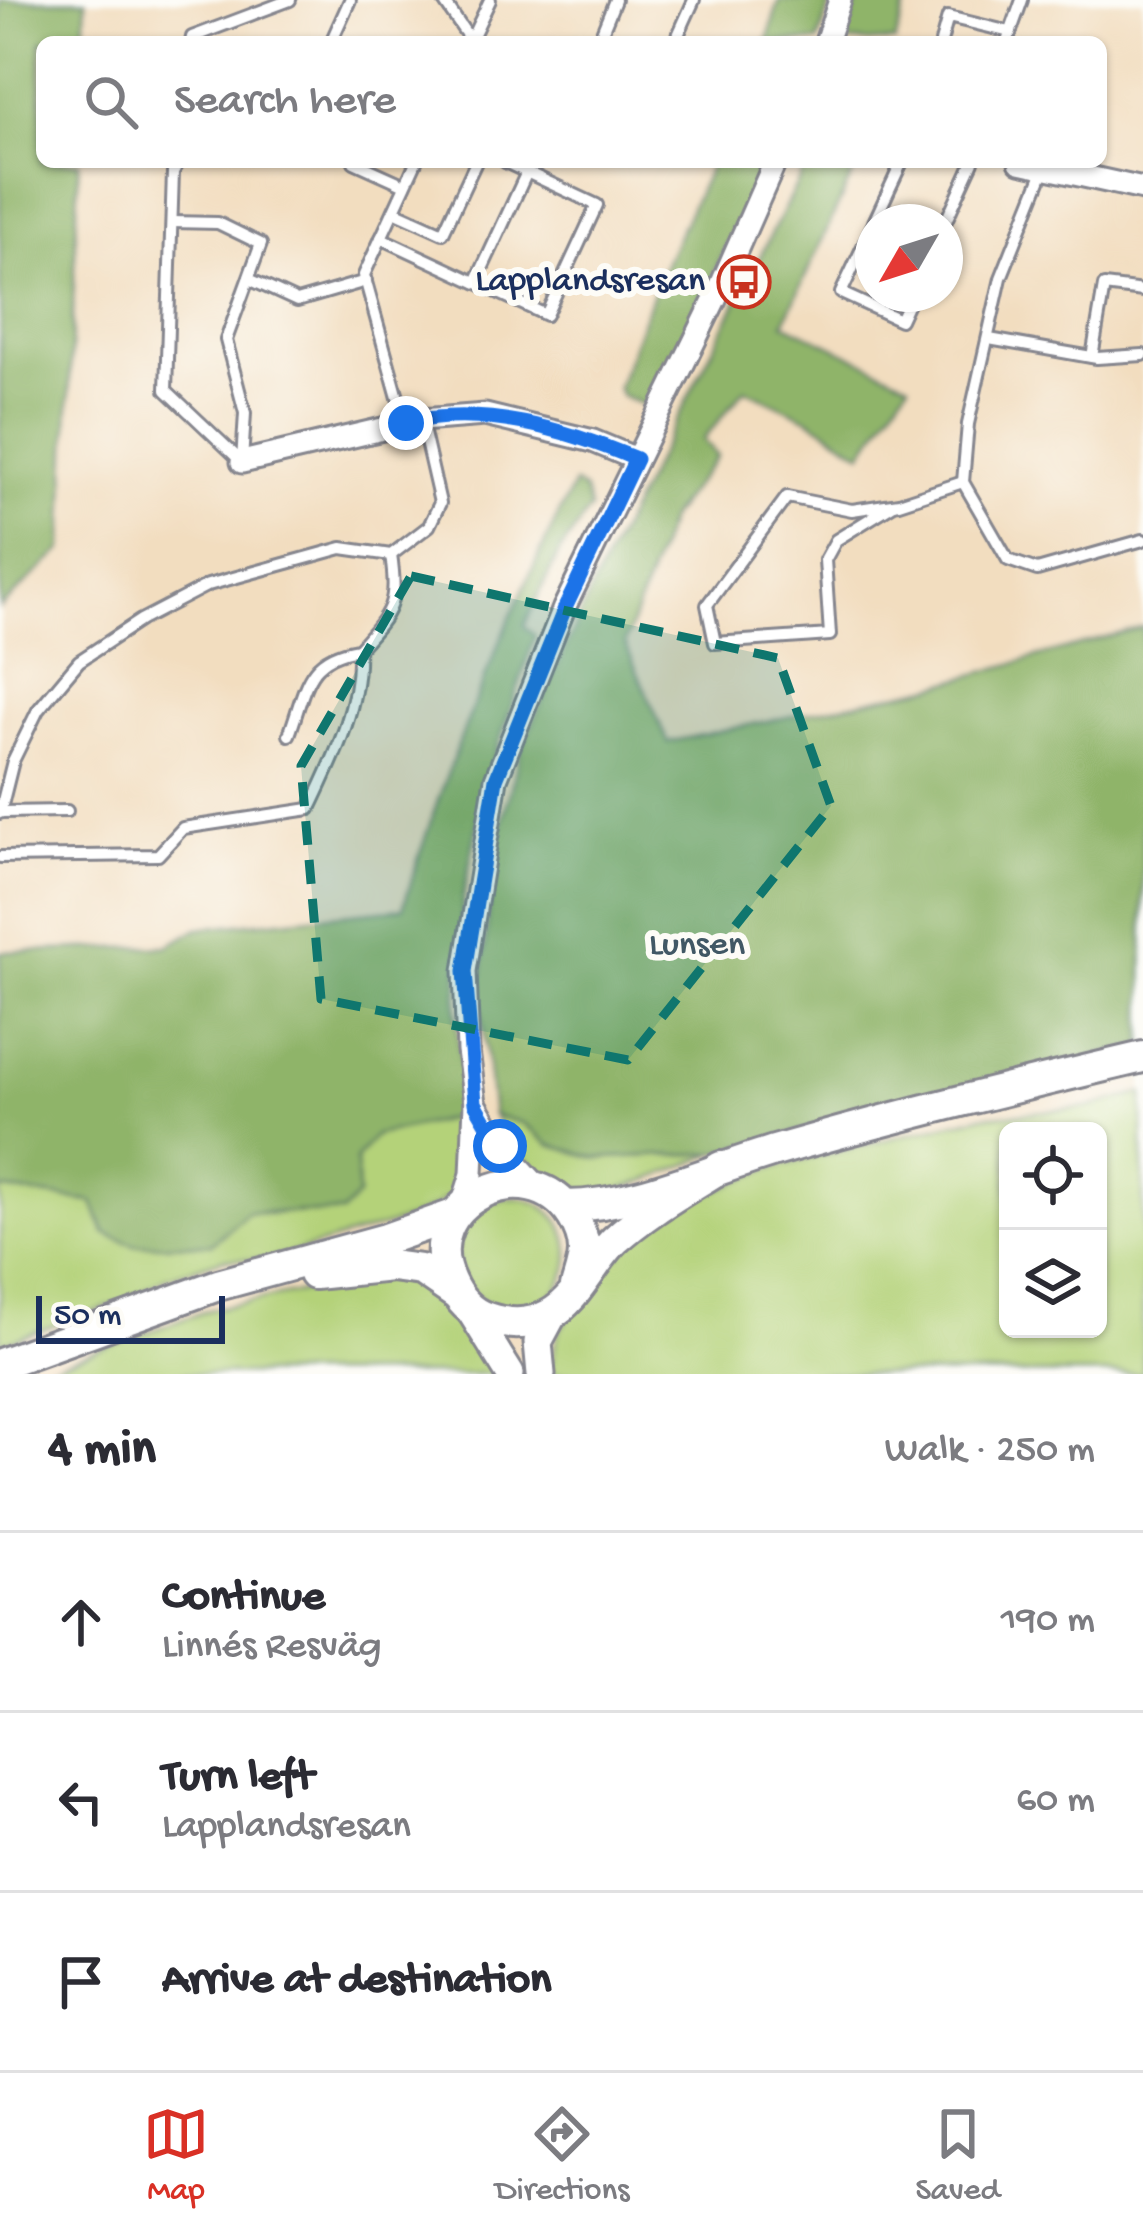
<!DOCTYPE html>
<meta charset="utf-8">
<style>
body{margin:0;font-family:"Gochi Hand",sans-serif;background:#f2f2f3;color:#2b2b33}
.controls{position:absolute;right:36px;bottom:36px;display:grid;overflow:hidden;border-radius:18px;box-shadow:0 3px 9px #0004}
.controls button{width:108px;height:108px;display:grid;place-items:center;padding:0;border:0;border-bottom:3px solid #e1e1e2;background:#fff;color:#2b2b33;font:60px sans-serif}
.compass{position:absolute;left:855px;top:204px;width:108px;height:108px;border-radius:50%;background:#fff;box-shadow:0 3px 9px #0004;rotate:231deg}
.scale{position:absolute;left:36px;bottom:30px;width:189px;box-sizing:border-box;padding-left:12px;border:6px solid #1b2f5e;border-top:0;font-size:33px;line-height:42px;white-space:nowrap;color:#1b2f5e;-webkit-text-stroke:9px #fdfcf7;paint-order:stroke}
.stop{position:absolute;width:36px;height:36px;margin:-27px;border:9px solid #1a73e8;border-radius:50%;background:#fff}
.stop.end{background:#1a73e8;border-color:#fff;box-shadow:0 3px 12px #0008}
.list{margin:0;padding:0;list-style:none}
h2{display:flex;justify-content:space-between;align-items:center;height:156px;margin:0;padding:0 48px;font-size:51px}
h2 small{font-size:39px;font-weight:400;color:#7c7c81}
.list li{display:grid;grid-template-columns:78px 1fr auto;gap:36px;align-items:center;box-sizing:border-box;height:180px;padding:0 48px;border-top:3px solid #e1e1e2}
.list b{display:block;font-size:45px;white-space:nowrap}
.list p{margin:0;font-size:39px;white-space:nowrap;color:#7c7c81}
.list em{font-size:39px;font-style:normal;color:#7c7c81}
.icon{flex:none;width:66px;height:66px;fill:none;stroke:currentColor;stroke-width:2;stroke-linecap:round;stroke-linejoin:round}
.map{position:relative;flex:none;width:1143px;height:1374px;overflow:hidden}
.search{position:absolute;background:#fff;box-shadow:0 3px 9px #0004;left:36px;right:36px;top:36px;height:132px;display:flex;align-items:center;gap:30px;box-sizing:border-box;padding:0 42px;border-radius:18px;color:#7c7c81;font-size:45px}
.sheet{height:696px;background:#fff}
nav{display:flex;justify-content:space-around;align-items:center;box-sizing:border-box;height:168px;border-top:3px solid #e1e1e2;background:#fff;font-size:33px;color:#7c7c81}
nav a{display:grid;justify-items:center;gap:6px}
nav .on{color:#d93025}
.map>svg:first-child{display:block}
.green{fill:#b4d279;stroke:#68806c;stroke-width:3;fill-rule:evenodd}
.forest{fill:#8fb469;stroke:#557264;stroke-width:3}
.lines{fill:none;stroke-linecap:round;stroke-linejoin:round}
.service-casing{stroke:#86868e;stroke-width:16}
.minor-casing{stroke:#86868e;stroke-width:27}
.tertiary-casing{stroke:#86868e;stroke-width:33}
.secondary-casing{stroke:#86868e;stroke-width:36}
.service{stroke:#fff;stroke-width:10}
.minor{stroke:#fff;stroke-width:21}
.tertiary{stroke:#fff;stroke-width:27}
.secondary{stroke:#fff;stroke-width:30}
.route{stroke:#1a73e8;stroke-width:15}
.marked{fill:#0f766e;fill-opacity:0.2;stroke:#0f766e;stroke-width:9;stroke-dasharray:24 15;stroke-linejoin:round}
.labels{text-anchor:middle;dominant-baseline:central;stroke-width:12;stroke-linejoin:round;paint-order:stroke}
.poi-label{font-size:36px;fill:#1b2f5e;stroke:#fdfcf7;text-anchor:end}
.park-label{font-size:36px;fill:#415865;stroke:#fdfcf7}
</style>
<div class="map">
<svg width="1143" height="1374" viewBox="0 0 1143 1374">
<rect width="100%" height="100%" fill="#fdfcf7"/>
<filter id="ink" filterUnits="userSpaceOnUse"><feTurbulence type="fractalNoise" baseFrequency=".00833" numOctaves="2"/><feDisplacementMap in="SourceGraphic" scale="24" xChannelSelector="R" yChannelSelector="G"/><feConvolveMatrix kernelMatrix="1 2 1 2 8 2 1 2 1" color-interpolation-filters="sRGB"/></filter>
<filter id="wash" filterUnits="userSpaceOnUse"><feTurbulence type="fractalNoise" baseFrequency=".004" numOctaves="4" result="noise"/><feDisplacementMap in="SourceGraphic" scale="48" xChannelSelector="R" yChannelSelector="G"/><feGaussianBlur stdDeviation="2.7" result="paint"/><feColorMatrix in="noise" values="0 0 0 0 0 0 0 0 0 0 0 0 0 0 0 0 0 1.4 0 .05"/><feComposite in="paint" operator="in"/></filter>
<g filter="url(#wash)">
<rect width="100%" height="100%" fill="#f2ddbf"/>
<g class="green">
<path d="M 1143,1093 L 1143,1374 L 553,1374 L 551,1365 L 558,1332 L 600,1274 L 643,1231 L 694,1199 L 768,1169 L 980,1116 L 1086,1108 ZM 1008,1131 L 1098,1131 L 1098,1329 L 1008,1329 Z"/>
<polygon points="465,1110 465,1170 454,1191 436,1206 406,1220 267,1260 223,1259 165,1278 123,1302 0,1344 0,1189 93,1202 211,1244 248,1212 273,1214 358,1196 355,1159 375,1135 449,1119"/>
<path d="M 493,1115 L 523,1123 L 550,1145 L 597,1158 L 716,1153 C 613,1194 563,1228 493,1115 Z"/>
<circle cx="513" cy="1254" r="56"/>
<polygon points="381,1276 416,1279 432,1291 497,1374 29,1374 212,1309"/>
</g>
<g class="forest">
<polygon points="0,0 86,0 84,42 42,42 42,162 79,162 63,549 0,608"/>
<polygon points="779,0 832,0 818,42 767,42"/>
<polygon points="858,0 908,0 895,42 843,42"/>
<polygon points="712,162 766,162 651,408 622,396 617,388 661,272"/>
<polygon points="808,162 858,162 784,323 909,383 862,453 809,419 745,389 703,440 717,456 670,517 625,643 668,742 934,686 1143,627 1143,1045 716,1153 597,1158 550,1145 523,1123 493,1115 480,999 495,850 521,749 601,568"/>
<path d="M 574,484 L 584,490 L 590,509 L 559,553 L 524,626 L 535,636 L 487,778 L 463,896 L 456,1012 L 465,1110 L 449,1119 L 375,1135 L 356,1159 L 358,1196 L 342,1213 L 248,1212 L 211,1244 L 134,1245 L 105,1233 L 93,1202 L 0,1189 L 0,952 L 168,946 L 198,928 L 403,908 C 447,761 504,621 574,484 Z"/>
</g>
</g>
<g filter="url(#ink)">
<g class="lines">
<g class="service-casing">
<g id="service">
<polyline points="443,0 471,41"/>
<polyline points="191,42 192,37 290,0"/>
<polyline points="331,42 350,0"/>
<polyline points="470,42 490,0"/>
<polyline points="598,42 615,0"/>
<polyline points="675,42 694,0"/>
<polyline points="941,42 948,17 1010,32"/>
<polyline points="1007,42 1022,0"/>
<polyline points="179,162 173,172 166,390 242,462"/>
<polyline points="354,162 405,185"/>
<polyline points="1045,168 1001,278 968,424 963,482 1008,560 1037,570 1143,540"/>
<polyline points="394,211 443,233 476,162"/>
<polyline points="172,222 218,223 261,244 226,340 245,413 242,462"/>
<polyline points="874,222 902,162"/>
<polyline points="945,223 973,162"/>
<polyline points="873,225 841,293 900,320 912,294"/>
<polyline points="381,238 546,315 597,205 505,162"/>
<polyline points="249,279 297,301 366,281"/>
<polyline points="476,282 527,172"/>
<polyline points="989,339 1097,358 1143,355"/>
<polyline points="1092,357 1104,286 1143,291"/>
<polyline points="405,423 364,275 416,162"/>
<polyline points="894,504 836,540 825,560 830,635 715,643 707,605 787,497 852,510 899,503 963,482"/>
<path d="M 289,735 C 306,689 305,657 358,649"/>
<polyline points="0,812 67,811"/>
<polyline points="0,813 13,761 38,710 79,661 141,620 208,585 342,548 391,555 429,526 440,503 421,420"/>
<path d="M 0,857 L 158,855 L 183,828 L 310,809 C 333,760 361,705 358,649 C 392,611 398,605 391,555"/>
</g>
</g>
<g class="minor-casing">
<g id="minor">
<polyline points="826,42 840,0"/>
<polyline points="1020,162 1143,189"/>
<polyline points="242,462 421,420 485,415 593,441 636,459"/>
<polyline points="475,1103 500,1146 539,1188"/>
<polyline points="462,1206 472,1174 475,1103 468,1051 465,971 496,779 564,608 715,299 775,162"/>
</g>
</g>
<g class="tertiary-casing">
<g id="tertiary">
<polyline points="472,1313 510,1374"/>
<polyline points="541,1374 538,1342 553,1314"/>
</g>
</g>
<g class="secondary-casing">
<g id="secondary">
<path d="M 566,1206 C 638,1206 708,1170 778,1150 C 899,1115 1020,1086 1143,1057"/>
<polyline points="314,1274 391,1266 421,1270 456,1294"/>
<path d="M 576,1287 C 579,1276 584,1263 584,1251 C 584,1239 579,1227 573,1217 C 529,1146 413,1204 450,1281 C 458,1299 469,1312 487,1318 C 508,1325 529,1326 549,1315 C 577,1301 593,1261 615,1240 C 647,1211 685,1190 721,1167"/>
<polyline points="0,1364 218,1285 386,1239 454,1215"/>
</g>
</g>
<use href="#service" class="service"/>
<use href="#minor" class="minor"/>
<use href="#tertiary" class="tertiary"/>
<use href="#secondary" class="secondary"/>
</g>
</g>
<g class="lines" filter="url(#ink)">
<path class="route" d="M 406,423 C 483,405 565,429 636,459 L 565,608 L 496,779 L 465,971 L 475,1103 L 500,1146"/>
</g>
<path class="marked" d="M 411,576 L 778,658 L 831,806 L 628,1060 L 321,999 L 301,766 Z"/>
<defs>
<g id="bus-ring" transform="scale(2.7)"><circle r="9.5" fill="#fdfcf7" stroke="#c8321e" stroke-width="1.5"/><path d="M-5-6H5V4H4V6H2V4H-2V6H-4V4H-5ZM-3.5-4V0h7V-4ZM-3.5 1.2v1.5H-2V1.2ZM2 1.2v1.5H3.5V1.2Z" fill="#c8321e"/></g>
</defs>
<g fill-rule="evenodd">
<use href="#bus-ring" x="744" y="282"/>
</g>
<g class="labels">
<g class="poi-label">
<text x="705" y="282">Lapplandsresan</text>
</g>
<g class="park-label">
<text x="697" y="946">Lunsen</text>
</g>
</g>
</svg>
<div class="controls">
<button><svg class="icon" aria-label="locate" viewBox="0 0 24 24"><circle cx="12" cy="12" r="6"/><path d="M12 2v4M12 18v4M2 12h4M18 12h4"/></svg></button>
<button><svg class="icon" aria-label="layers" viewBox="0 0 24 24"><path d="M12 4l9 5-9 5-9-5zM3 14l9 5 9-5"/></svg></button>
</div>
<svg class="compass" viewBox="-18 -18 36 36"><path d="M0-13l5 13h-10z" fill="#e53935"/><path d="M0 13l5-13h-10z" fill="#7c7c81"/></svg>
<div class="scale">50 m</div>
<div class="stop" style="left:500px;top:1146px"></div>
<div class="stop end" style="left:406px;top:423px"></div>
<div class="search"><svg class="icon" aria-label="search" viewBox="0 0 24 24"><circle cx="10" cy="10" r="6"/><path d="M15 15l6 6"/></svg>Search here</div>
</div>
<section class="sheet">
<h2>4 min<small>Walk · 250 m</small></h2>
<ul class="list">
<li><svg class="icon" aria-label="ahead" viewBox="0 0 24 24"><path d="M12 20V5M6 11l6-6 6 6"/></svg><div><b>Continue</b><p>Linnés Resväg</p></div><em>190 m</em></li>
<li><svg class="icon" aria-label="left" viewBox="0 0 24 24"><path d="M17 20v-9H6M10 6l-5 5 5 5"/></svg><div><b>Turn left</b><p>Lapplandsresan</p></div><em>60 m</em></li>
<li><svg class="icon" aria-label="arrive" viewBox="0 0 24 24"><path d="M6 21V4h12l-3 4 3 4H6"/></svg><div><b>Arrive at destination</b></div></li>
</ul>
</section>
<nav>
<a class="on"><svg class="icon" aria-label="map" viewBox="0 0 24 24"><path d="M3 6l6-2 6 2 6-2v14l-6 2-6-2-6 2zM9 4v14M15 6v14"/></svg>Map</a>
<a><svg class="icon" aria-label="directions" viewBox="0 0 24 24"><path d="M12 3l9 9-9 9-9-9zM9 14v-3h6M13 9l2 2-2 2"/></svg>Directions</a>
<a><svg class="icon" aria-label="saved" viewBox="0 0 24 24"><path d="M7 4h10v16l-5-4-5 4z"/></svg>Saved</a>
</nav>
